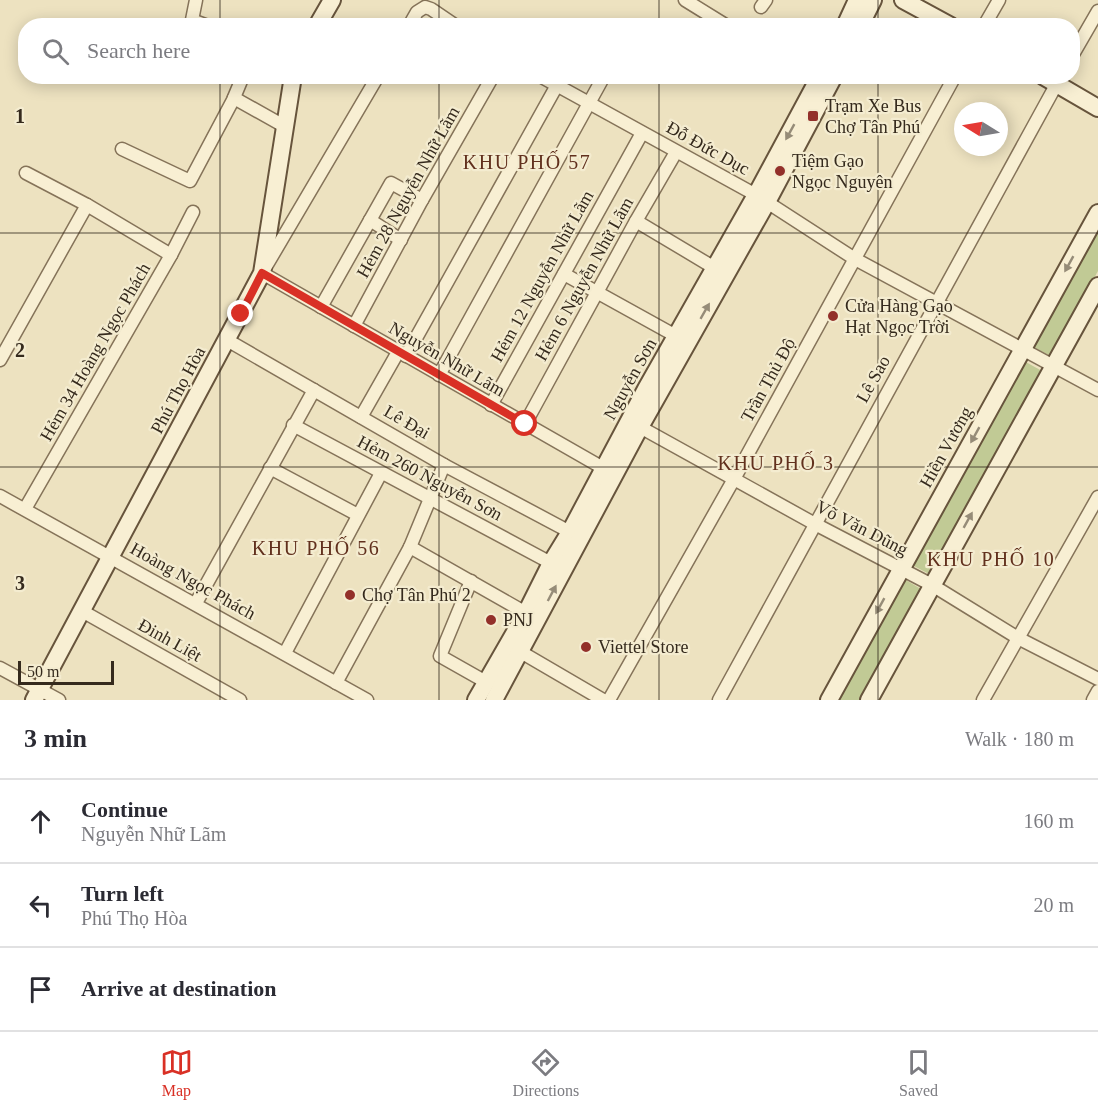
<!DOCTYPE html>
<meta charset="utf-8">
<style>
body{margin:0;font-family:"Times New Roman",serif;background:#f7f7f7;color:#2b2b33}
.compass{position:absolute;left:954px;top:102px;width:54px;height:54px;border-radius:50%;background:#fff;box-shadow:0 3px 15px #0003;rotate:281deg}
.scale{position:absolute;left:18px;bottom:15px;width:96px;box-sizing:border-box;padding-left:6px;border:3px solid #352a1d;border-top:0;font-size:16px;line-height:21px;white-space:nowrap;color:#352a1d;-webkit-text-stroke:4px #f4ecd0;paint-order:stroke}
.stop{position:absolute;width:18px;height:18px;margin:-14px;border:4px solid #d93025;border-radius:50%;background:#fff}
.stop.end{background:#d93025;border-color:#fff;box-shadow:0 2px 6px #0008}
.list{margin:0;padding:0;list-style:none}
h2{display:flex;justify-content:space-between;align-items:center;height:78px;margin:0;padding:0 24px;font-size:26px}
h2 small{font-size:20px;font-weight:400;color:#7c7c81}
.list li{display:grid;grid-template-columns:39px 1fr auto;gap:18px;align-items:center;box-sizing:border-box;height:84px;padding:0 24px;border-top:2px solid #e1e1e2}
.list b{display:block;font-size:22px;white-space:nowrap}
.list p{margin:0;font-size:20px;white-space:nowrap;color:#7c7c81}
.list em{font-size:20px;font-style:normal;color:#7c7c81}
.icon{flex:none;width:33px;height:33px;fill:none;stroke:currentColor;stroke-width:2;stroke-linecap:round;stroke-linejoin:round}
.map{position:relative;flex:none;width:1098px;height:700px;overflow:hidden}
.search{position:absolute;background:#fff;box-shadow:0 3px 15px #0003;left:18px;right:18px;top:18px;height:66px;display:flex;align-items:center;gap:15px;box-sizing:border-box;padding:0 21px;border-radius:24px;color:#7c7c81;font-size:22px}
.sheet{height:330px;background:#fff}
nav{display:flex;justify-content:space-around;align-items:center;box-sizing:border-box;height:84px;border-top:2px solid #e1e1e2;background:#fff;font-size:16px;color:#7c7c81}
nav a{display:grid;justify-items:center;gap:3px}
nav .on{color:#d93025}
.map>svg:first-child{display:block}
.green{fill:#c1ca95}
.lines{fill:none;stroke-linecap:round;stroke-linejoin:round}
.street-casing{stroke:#857359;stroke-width:15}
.secondary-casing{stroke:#67543c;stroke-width:20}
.street{stroke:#f8efd3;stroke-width:12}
.secondary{stroke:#f8efd3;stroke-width:16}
.oneway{fill:#968c78}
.route{stroke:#d93025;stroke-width:8}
.grid{fill:none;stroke:#352a1d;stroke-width:1.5;stroke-opacity:0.55}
.poi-dot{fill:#93302a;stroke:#f4ecd0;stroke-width:2}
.labels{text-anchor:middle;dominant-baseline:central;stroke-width:4.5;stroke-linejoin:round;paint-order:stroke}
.poi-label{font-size:18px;fill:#352a1d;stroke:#f4ecd0;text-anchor:start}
.street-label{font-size:18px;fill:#352a1d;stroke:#f4ecd0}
.neighbourhood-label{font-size:20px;letter-spacing:1.5px;fill:#61301d;stroke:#f4ecd0}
.grid-label{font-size:20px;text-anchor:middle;font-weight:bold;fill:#352a1d;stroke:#f4ecd0;stroke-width:4.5;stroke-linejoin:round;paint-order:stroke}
</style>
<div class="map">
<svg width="1098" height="700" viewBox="0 0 1098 700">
<rect width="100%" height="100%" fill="#ede2c0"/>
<g class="green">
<polygon points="1098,224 1098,271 1051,356 1031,346"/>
<polygon points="1024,361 1042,371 931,575 912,565"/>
<polygon points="904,579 921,589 861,700 837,700"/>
</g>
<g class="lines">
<g class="street-casing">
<g id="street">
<polyline points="196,0 192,20 208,26"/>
<polyline points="685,0 727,26"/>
<polyline points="761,7 766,0"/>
<polyline points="409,26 417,12 425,7 431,9 456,26"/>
<polyline points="984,26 999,0"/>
<polyline points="1072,56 1098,11"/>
<polyline points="378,76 262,273 610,472"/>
<polyline points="540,76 756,195 855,259 1098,390"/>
<polyline points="234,98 284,126"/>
<polyline points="122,149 190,181 233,100 243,76"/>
<polyline points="26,173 87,205 171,255"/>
<polyline points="370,220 401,240"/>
<polyline points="636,221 713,267"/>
<polyline points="564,274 676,336"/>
<polyline points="321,307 391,183 422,200"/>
<polyline points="354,326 422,200 493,76"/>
<polyline points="227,340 444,465 570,532"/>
<polyline points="406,356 556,87"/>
<polyline points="0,360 87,205"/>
<polyline points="439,375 604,76"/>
<polyline points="491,405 642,133"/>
<polyline points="361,417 398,352"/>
<polyline points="525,424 636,221 676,152"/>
<polyline points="293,425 551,563"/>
<polyline points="640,427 815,524 932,585 1018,638 1098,679"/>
<polyline points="270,468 358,515"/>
<polyline points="0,496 367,700"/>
<polyline points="25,509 171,255 193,212"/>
<polyline points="410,547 526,613"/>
<polyline points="471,581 440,656 486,682"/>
<polyline points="196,603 314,390"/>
<polyline points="82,611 240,700"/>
<polyline points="514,648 603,700"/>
<polyline points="285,653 381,473"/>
<polyline points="0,668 59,700"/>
<polyline points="336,683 410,547 444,465"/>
<polyline points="609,700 734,479 955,76"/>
<polyline points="719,700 1061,76"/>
<polyline points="983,700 1098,497"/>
<polyline points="1093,700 1098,691"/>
</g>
</g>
<g class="secondary-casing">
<g id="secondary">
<polyline points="903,0 951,26"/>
<polyline points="317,26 332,0"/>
<polyline points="845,26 857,0"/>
<polyline points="860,26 873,0"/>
<polyline points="1043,76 1098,108"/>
<polyline points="34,700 262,273 293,76"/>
<polyline points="476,700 526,613 551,563 570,532 646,389 756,195 820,76"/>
<polyline points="494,700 640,427 767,202 834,76"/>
<polyline points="829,700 1098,213"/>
<polyline points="869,700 1098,286"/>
</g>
</g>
<use href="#street" class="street"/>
<use href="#secondary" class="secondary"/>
</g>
<defs><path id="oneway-solid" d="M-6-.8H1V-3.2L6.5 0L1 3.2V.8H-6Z" transform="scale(1.5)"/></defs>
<g class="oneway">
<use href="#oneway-solid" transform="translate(790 132) rotate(119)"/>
<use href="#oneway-solid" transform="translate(1069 264) rotate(119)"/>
<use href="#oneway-solid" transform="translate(705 311) rotate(-60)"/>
<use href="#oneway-solid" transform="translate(975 435) rotate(119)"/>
<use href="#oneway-solid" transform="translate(968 520) rotate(-61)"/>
<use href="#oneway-solid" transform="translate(552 593) rotate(-62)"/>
<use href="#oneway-solid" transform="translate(880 606) rotate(119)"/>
</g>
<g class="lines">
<polyline class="route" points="241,314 262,273 525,424"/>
</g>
<path class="grid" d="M 220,0 L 220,26M 439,0 L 439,26M 659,0 L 659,26M 878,0 L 878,26M 220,76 L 220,700M 439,76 L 439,700M 659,76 L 659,700M 878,76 L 878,700M 0,233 L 1098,233M 0,467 L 1098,467"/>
<g class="poi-dot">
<rect x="807" y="110" width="12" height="12" rx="3"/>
<circle cx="780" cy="171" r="6"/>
<circle cx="833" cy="316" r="6"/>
<circle cx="350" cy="595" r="6"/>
<circle cx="491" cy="620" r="6"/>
<circle cx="586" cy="647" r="6"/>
</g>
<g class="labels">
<g class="poi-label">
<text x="825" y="106">Trạm Xe Bus<tspan x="825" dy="21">Chợ Tân Phú</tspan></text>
<text x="792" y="161">Tiệm Gạo<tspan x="792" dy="21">Ngọc Nguyên</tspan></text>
<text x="845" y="306">Cửa Hàng Gạo<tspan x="845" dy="21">Hạt Ngọc Trời</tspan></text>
<text x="362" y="595">Chợ Tân Phú 2</text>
<text x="503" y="620">PNJ</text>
<text x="598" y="647">Viettel Store</text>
</g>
<g class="street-label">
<text transform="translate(708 148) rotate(29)">Đỗ Đức Dục</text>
<text transform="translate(408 192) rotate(-61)">Hẻm 28 Nguyễn Nhữ Lãm</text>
<text transform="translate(542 276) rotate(-61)">Hẻm 12 Nguyễn Nhữ Lãm</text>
<text transform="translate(584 279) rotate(-61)">Hẻm 6 Nguyễn Nhữ Lãm</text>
<text transform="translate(95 352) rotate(-60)">Hẻm 34 Hoàng Ngọc Phách</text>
<text transform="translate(447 359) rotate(30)">Nguyễn Nhữ Lãm</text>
<text transform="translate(630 379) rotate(-61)">Nguyễn Sơn</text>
<text transform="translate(873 379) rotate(-61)">Lê Sao</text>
<text transform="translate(768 380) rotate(-61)">Trần Thủ Độ</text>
<text transform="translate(178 390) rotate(-62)">Phú Thọ Hòa</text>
<text transform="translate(407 422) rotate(30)">Lê Đại</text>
<text transform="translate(946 447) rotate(-61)">Hiền Vương</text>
<text transform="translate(430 478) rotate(28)">Hẻm 260 Nguyễn Sơn</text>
<text transform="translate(862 528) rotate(27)">Võ Văn Dũng</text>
<text transform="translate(193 581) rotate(29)">Hoàng Ngọc Phách</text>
<text transform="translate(170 640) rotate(29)">Đinh Liệt</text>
</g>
<g class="neighbourhood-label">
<text x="527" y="162">KHU PHỐ 57</text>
<text x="776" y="463">KHU PHỐ 3</text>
<text x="316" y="548">KHU PHỐ 56</text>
<text x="991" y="559">KHU PHỐ 10</text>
</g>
</g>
<g class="grid-label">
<text x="20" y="123">1</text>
<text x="20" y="357">2</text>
<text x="20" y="590">3</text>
</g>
</svg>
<svg class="compass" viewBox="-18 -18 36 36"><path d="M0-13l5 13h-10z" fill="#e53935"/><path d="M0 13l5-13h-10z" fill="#7c7c81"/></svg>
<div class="scale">50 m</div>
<div class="stop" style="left:525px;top:424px"></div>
<div class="stop end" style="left:241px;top:314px"></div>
<div class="search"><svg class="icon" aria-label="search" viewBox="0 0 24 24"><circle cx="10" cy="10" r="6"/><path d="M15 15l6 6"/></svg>Search here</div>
</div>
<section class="sheet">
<h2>3 min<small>Walk · 180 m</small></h2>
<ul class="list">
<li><svg class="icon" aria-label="ahead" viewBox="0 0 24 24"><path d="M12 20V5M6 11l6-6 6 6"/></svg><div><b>Continue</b><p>Nguyễn Nhữ Lãm</p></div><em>160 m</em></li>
<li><svg class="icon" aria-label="left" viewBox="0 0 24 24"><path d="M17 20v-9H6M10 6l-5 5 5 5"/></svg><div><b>Turn left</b><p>Phú Thọ Hòa</p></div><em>20 m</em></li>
<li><svg class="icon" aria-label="arrive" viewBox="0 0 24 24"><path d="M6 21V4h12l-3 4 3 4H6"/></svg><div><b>Arrive at destination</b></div></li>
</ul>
</section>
<nav>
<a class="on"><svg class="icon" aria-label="map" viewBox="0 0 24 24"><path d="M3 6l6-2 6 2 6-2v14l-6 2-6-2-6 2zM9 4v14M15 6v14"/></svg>Map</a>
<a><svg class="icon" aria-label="directions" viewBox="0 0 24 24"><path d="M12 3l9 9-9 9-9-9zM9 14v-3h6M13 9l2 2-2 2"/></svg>Directions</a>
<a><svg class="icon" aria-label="saved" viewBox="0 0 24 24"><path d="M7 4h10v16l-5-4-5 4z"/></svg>Saved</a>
</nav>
